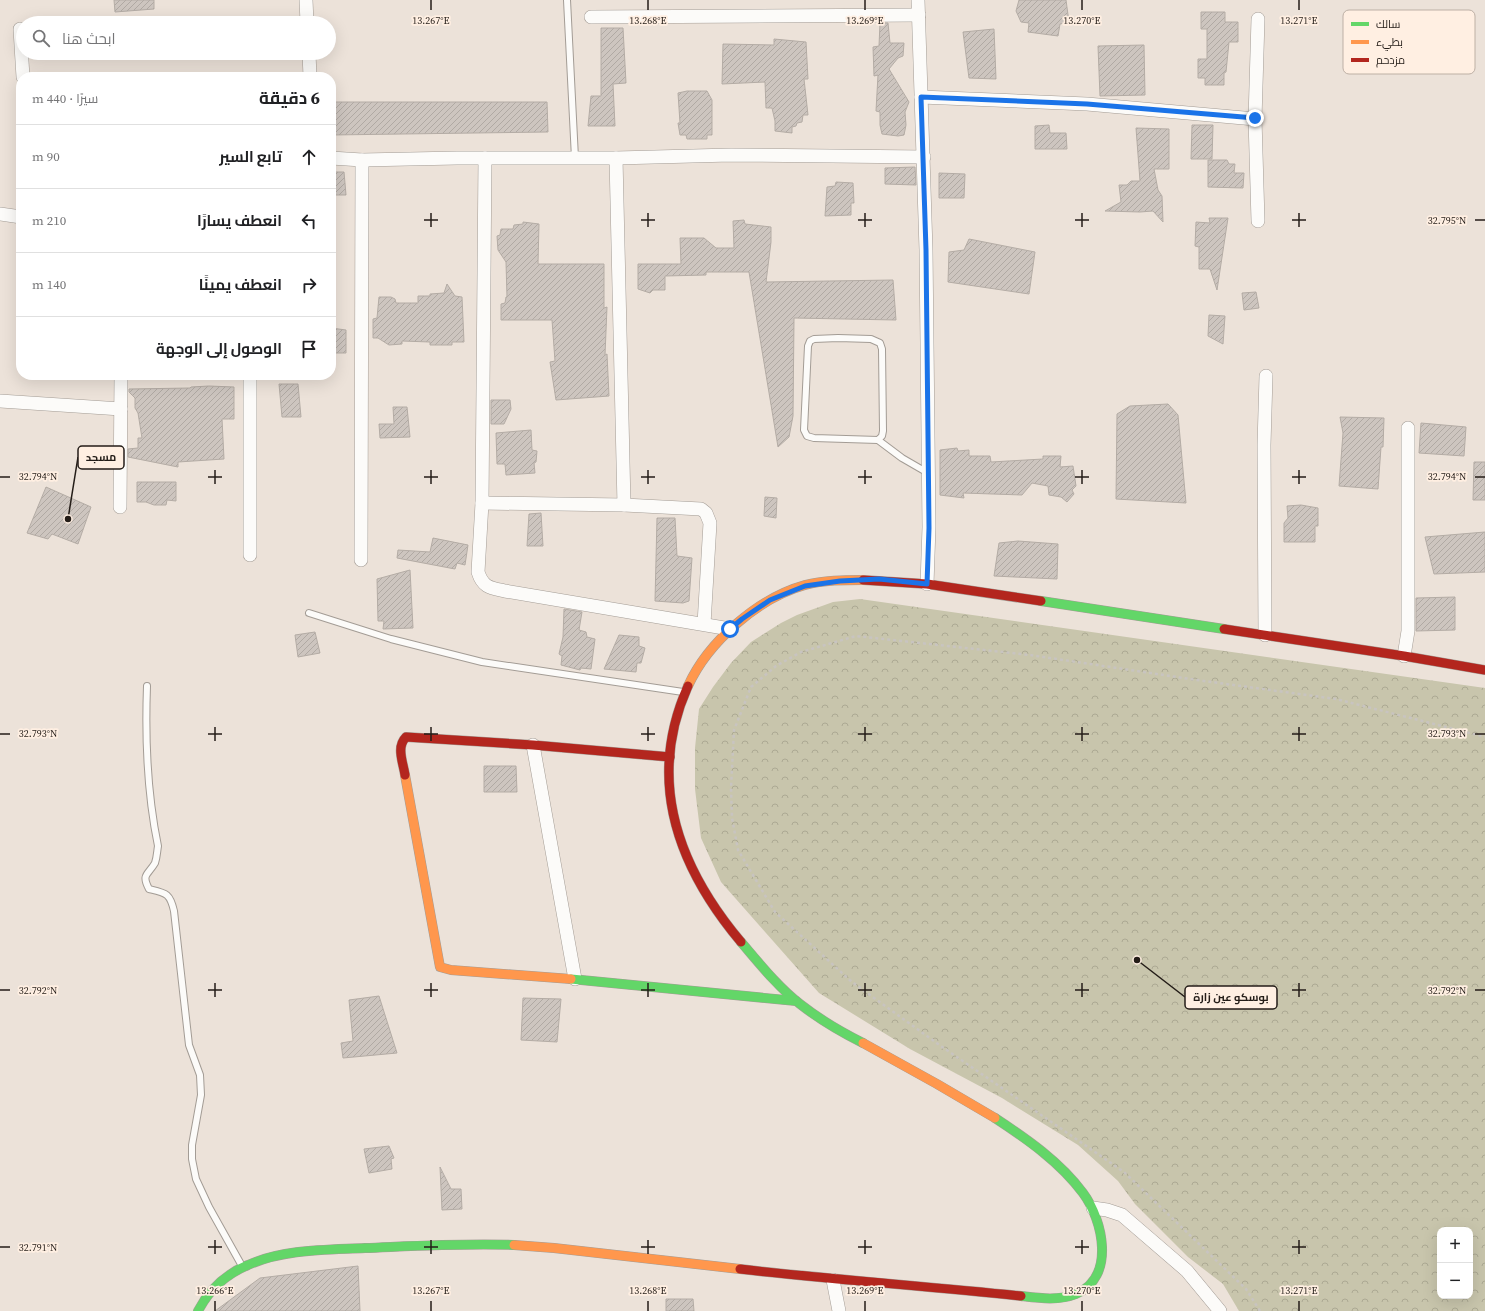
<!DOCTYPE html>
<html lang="ar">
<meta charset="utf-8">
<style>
body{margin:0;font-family:"Source Serif 4",Cairo,serif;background:#f6f6f6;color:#202124;direction:rtl}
.controls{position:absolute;right:12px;bottom:12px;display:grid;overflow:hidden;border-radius:8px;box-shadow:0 4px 16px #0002}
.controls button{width:36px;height:36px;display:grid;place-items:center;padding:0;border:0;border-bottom:1px solid #e0e0e0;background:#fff;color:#202124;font:20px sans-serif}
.stop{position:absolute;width:12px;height:12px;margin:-9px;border:3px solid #1a73e8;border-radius:50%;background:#fff}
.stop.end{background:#1a73e8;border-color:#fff;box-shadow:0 1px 4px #0008}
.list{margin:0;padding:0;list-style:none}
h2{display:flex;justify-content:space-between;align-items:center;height:52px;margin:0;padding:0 16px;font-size:17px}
h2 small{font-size:13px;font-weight:400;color:#757577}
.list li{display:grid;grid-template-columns:26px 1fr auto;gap:12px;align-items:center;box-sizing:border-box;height:64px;padding:0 16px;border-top:1px solid #e0e0e0}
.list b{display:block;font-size:15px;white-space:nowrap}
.list em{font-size:13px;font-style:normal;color:#757577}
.icon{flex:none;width:22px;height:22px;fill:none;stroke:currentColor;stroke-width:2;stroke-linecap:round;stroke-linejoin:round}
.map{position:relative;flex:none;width:1485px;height:1311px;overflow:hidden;direction:ltr}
.search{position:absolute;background:#fff;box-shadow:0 4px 16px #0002;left:16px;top:16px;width:320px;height:44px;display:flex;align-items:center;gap:10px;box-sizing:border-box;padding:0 14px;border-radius:22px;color:#757577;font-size:15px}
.panel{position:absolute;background:#fff;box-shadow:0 4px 16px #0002;left:16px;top:72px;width:320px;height:308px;border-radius:16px;direction:rtl}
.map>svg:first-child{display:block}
.forest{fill:url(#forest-crowns);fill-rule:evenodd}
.building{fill:url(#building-hatch);stroke:#b4aca5}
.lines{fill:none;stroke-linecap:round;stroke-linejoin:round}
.lane-casing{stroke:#a39c95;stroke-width:8}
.street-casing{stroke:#a39c95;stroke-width:14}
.fast-casing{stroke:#a39c95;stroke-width:10}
.slow-casing{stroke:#a39c95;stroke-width:10}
.jam-casing{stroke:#a39c95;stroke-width:10}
.path{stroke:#c8c4c0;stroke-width:2.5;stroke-dasharray:3 3;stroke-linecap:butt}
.lane{stroke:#fcfbf9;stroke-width:6}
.street{stroke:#fcfbf9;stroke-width:13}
.fast{stroke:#63d668;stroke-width:9}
.slow{stroke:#ff974d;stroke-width:9}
.jam{stroke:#b3261e;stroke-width:9}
.route{stroke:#1a73e8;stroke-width:5}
.ticks{fill:none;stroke:#241d18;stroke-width:1.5}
.key{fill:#ffefe2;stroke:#bdb0a5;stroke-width:1}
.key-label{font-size:11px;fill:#241d18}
.ticks-label{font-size:10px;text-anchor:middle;fill:#241d18;stroke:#ffefe2;stroke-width:3.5;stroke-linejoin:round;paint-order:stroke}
.leader{fill:none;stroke:#241d18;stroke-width:1.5}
.callout-dot{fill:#241d18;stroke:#ffefe2;stroke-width:1.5}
.callout{fill:#ffefe2;stroke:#241d18;stroke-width:1.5}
.callout-label{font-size:11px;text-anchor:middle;font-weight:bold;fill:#241d18}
</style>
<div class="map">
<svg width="1485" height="1311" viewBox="0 0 1485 1311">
<defs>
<pattern id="forest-crowns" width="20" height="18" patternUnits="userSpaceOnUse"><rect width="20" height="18" fill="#c8c5ac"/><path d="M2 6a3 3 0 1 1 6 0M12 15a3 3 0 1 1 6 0" fill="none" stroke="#aca993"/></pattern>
<pattern id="building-hatch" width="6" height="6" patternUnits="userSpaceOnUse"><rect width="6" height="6" fill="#cdc5bf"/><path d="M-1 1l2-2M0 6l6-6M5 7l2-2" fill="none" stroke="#b0a9a3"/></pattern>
</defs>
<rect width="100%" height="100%" fill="#ece2d9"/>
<path class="forest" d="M 860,599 L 1485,688 L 1485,1311 L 1239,1311 L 1223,1284 L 1188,1257 L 1135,1204 L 1118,1181 L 1078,1145 L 1002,1098 L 910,1049 L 819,993 L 721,882 L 701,838 L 695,789 L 695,748 L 699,709 L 713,687 L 731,663 L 751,642 L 781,623 L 797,615 L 833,602 ZM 1440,1230 L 1470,1230 L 1470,1296 L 1440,1296 Z"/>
<g class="building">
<polygon points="114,0 154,0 154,9 115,12"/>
<polygon points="1019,0 1066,0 1069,22 1060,24 1058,36 1028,32 1029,23 1021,22 1016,11"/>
<polygon points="1201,12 1225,12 1225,22 1238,22 1238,42 1229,42 1226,72 1224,73 1224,85 1205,85 1205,78 1198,78 1198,59 1207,59 1207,29 1201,29"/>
<polygon points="880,23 888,23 890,43 904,43 903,56 898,58 889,69 909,102 905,112 906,125 904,135 898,136 882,134 880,125 880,112 876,111 878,75 874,76 873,47 879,46"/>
<polygon points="601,28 623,28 626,83 613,84 615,126 588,126 591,96 601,96"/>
<polygon points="994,29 996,79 969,78 963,32"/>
<polygon points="774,39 806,42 808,79 804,79 808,115 803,115 802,122 797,123 796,126 792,127 792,133 775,131 775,121 772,108 766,108 765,82 722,84 723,44 774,45"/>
<polygon points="1144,45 1145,95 1100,96 1098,46"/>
<polygon points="687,91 707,91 712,100 712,135 707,135 707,139 687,139 686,135 680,135 678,123 680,123 678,93"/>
<polygon points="331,102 547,102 548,132 331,135"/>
<polygon points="1049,125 1050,133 1066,133 1067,149 1035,149 1035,126"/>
<polygon points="1192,125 1213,125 1212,159 1191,159"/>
<polygon points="1136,128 1169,129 1169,169 1154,169 1158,190 1162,196 1163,222 1153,211 1140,212 1105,211 1121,202 1119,185 1127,185 1131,181 1140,181"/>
<polygon points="1208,160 1227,160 1229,164 1235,164 1234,173 1244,173 1243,188 1208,187"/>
<polygon points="915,167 916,185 885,184 885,168"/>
<polygon points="331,172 344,172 346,195 331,195"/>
<polygon points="939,173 965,174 964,198 939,198"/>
<polygon points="836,182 853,183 854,203 851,203 851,215 825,216 827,187 835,186"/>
<polygon points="1209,218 1228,218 1217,290 1210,269 1199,269 1199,247 1195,246 1196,222 1210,223"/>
<polygon points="744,220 745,224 771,227 771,242 766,282 893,280 896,320 794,318 793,416 789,437 778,447 749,272 706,272 706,275 665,276 665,290 653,290 650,293 638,289 638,264 681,264 680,238 704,238 716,248 734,248 733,221"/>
<polygon points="523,222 539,224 538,264 604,264 604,308 607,307 605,355 607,354 609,396 556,400 550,362 555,361 552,320 501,320 501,304 505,303 506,297 507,297 506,262 498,250 497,236 500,235 501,229 513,229 514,225 523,224"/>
<polygon points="969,239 1035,252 1029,294 948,282 949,252 964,250"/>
<polygon points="447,284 455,296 462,297 464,342 452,342 452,345 430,345 430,342 402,341 402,344 389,345 378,338 373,338 373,319 377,318 379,297 391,297 395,299 396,303 418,303 418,296 430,296 430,294 444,293"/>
<polygon points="1256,292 1259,308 1244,310 1242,293"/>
<polygon points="1209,315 1225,316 1223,344 1208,336"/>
<polygon points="331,328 346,330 346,353 331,353"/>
<polygon points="279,384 298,384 301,417 282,417"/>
<polygon points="209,386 234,387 234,419 222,419 224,459 178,462 178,467 128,457 128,449 138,448 138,438 142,438 138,413 135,408 135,398 129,392 129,389 190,388 191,387"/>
<polygon points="491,400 510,400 511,409 504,424 491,424"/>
<polygon points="1168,404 1178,415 1186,503 1116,499 1117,414 1130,406"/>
<polygon points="393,407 407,407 410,437 380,438 379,424 394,424"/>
<polygon points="1340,417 1384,418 1383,447 1381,447 1378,489 1339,486 1343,433"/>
<polygon points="1421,423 1466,427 1464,456 1419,453"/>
<polygon points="531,430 532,450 537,451 536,462 534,463 535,473 506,475 505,464 497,464 496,433"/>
<polygon points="957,448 958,451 969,450 969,456 990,456 991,462 1043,459 1043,456 1061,456 1060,467 1073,466 1076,486 1072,490 1074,494 1067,502 1061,497 1049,495 1048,486 1032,483 1022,495 963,493 964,498 940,495 940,450"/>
<polygon points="1474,462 1485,462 1485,500 1473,500"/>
<polygon points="137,482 176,482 176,501 167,500 166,505 154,505 146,502 137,502"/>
<polygon points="46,487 91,507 78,544 52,534 48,539 27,533"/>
<polygon points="765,497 777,498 776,518 764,516"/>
<polygon points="1301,505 1318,508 1318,526 1315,526 1315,542 1284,542 1284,523 1288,518 1287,506"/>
<polygon points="541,513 543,546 527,546 529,514"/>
<polygon points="657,518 675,518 677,556 692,558 689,601 683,603 655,601"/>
<polygon points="1485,532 1485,572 1434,574 1425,537"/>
<polygon points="433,538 468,545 465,565 457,563 455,569 397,558 398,550 430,552"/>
<polygon points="1018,541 1058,544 1057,579 994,576 999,543"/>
<polygon points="410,570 413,628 383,629 384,621 378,621 377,579"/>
<polygon points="1455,597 1455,630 1416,631 1416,598"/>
<polygon points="564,609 582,612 579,630 586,632 587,637 595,639 591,669 581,668 580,670 561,665 562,656 559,654 563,637"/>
<polygon points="315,632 320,653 298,657 295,635"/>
<polygon points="619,635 639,637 639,646 645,648 641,663 637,663 636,672 604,669"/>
<polygon points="484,766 516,766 517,792 484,792"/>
<polygon points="379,996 397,1053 343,1058 341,1043 353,1041 349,1000"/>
<polygon points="523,998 561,999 557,1042 521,1040"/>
<polygon points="389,1146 394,1158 391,1159 392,1169 369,1173 364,1149"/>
<polygon points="440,1167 451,1189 461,1189 462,1209 442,1210"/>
<polygon points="358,1266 360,1311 215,1311 260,1278"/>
<polygon points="666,1299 693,1299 694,1311 666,1311"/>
</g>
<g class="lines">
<g class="lane-casing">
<g id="lane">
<polyline points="567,0 575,158"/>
<polygon points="838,338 871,339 880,343 882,349 883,431 882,436 878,440 814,438 807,436 804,430 808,346 810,341 814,339"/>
<polyline points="878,440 902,458 928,473"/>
<polyline points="309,613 391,639 482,662 683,692"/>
<path d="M 147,686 C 145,740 147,793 158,846 C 157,852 157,857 155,863 C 148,875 141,874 149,889 C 166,893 170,893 174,911 L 189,1045 L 200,1075 L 201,1095 L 192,1145 L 192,1159 L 196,1179 L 209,1207 L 242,1266"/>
</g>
</g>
<g class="street-casing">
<g id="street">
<polyline points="306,0 307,23"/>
<polyline points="918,0 926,250 929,527 927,584"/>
<polyline points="591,17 919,15"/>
<polyline points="1258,19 1255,119 1258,221"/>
<polyline points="20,29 23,77"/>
<polyline points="309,53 310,77"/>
<polyline points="921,97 1087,104 1255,119"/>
<polyline points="331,158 362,160 457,158 616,158 731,155 924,157"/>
<path d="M 485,158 L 482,503 L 478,572 C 483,588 491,588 505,591 L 730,629"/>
<polyline points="616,158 624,505"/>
<polyline points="0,214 21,217"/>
<polyline points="0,401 121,409"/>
<polyline points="482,503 624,505 701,509 706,513 710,523 704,624"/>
<polyline points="120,507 121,375"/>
<polyline points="250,555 250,375"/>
<polyline points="361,560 362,160"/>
<polyline points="1265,635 1264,445 1266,376"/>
<polyline points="1404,656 1408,631 1408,428"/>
<polyline points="533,745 575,979"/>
<polyline points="1093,1208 1107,1210 1122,1215 1187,1271 1220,1311"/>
<polyline points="833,1280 839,1311"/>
</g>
</g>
<g class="fast-casing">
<g id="fast">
<polyline points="1041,601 1224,629"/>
<path d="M 741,942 C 759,963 778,987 800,1004 C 819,1019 841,1032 863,1043"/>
<polyline points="571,979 796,1001"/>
<path d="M 995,1118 C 1027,1139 1060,1162 1083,1193 C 1103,1220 1116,1277 1076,1294 C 1059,1301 1038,1298 1021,1296"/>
<path d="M 198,1311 C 209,1290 226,1274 248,1265 C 284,1249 327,1250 365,1248 C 415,1246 464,1243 514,1245"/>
</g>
</g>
<g class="slow-casing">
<g id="slow">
<path d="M 688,686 C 708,642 758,598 805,585 C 824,580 844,580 863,580"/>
<polyline points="405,775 440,967 451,970 571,979"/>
<polyline points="863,1043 937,1084 995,1118"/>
<polyline points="514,1245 554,1248 740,1269"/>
</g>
</g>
<g class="jam-casing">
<g id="jam">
<polyline points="863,580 927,584 1041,601"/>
<polyline points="1224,629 1404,656 1485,670"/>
<path d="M 688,686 C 646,780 678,867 741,942"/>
<path d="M 405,775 C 403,762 396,747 406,737 L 533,745 L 670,757"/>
<path d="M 740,1269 C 834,1280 928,1286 1021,1296"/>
</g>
</g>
<polyline class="path" points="1260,1311 1246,1289 1124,1172 938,1044 852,982 775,912 738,850 732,818 731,788 734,730 751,687 776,666 801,652 856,636 1030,655 1197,680 1336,699 1485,737"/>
<use href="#lane" class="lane"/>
<use href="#street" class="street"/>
<use href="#fast" class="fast"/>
<use href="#slow" class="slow"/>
<use href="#jam" class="jam"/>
</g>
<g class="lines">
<polyline class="route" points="730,629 742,619 770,600 805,586 840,581 879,579 927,584 929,528 926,250 921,97 1087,104 1255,118"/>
</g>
<path class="ticks" d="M 431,0 L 431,10M 648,0 L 648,10M 865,0 L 865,10M 1082,0 L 1082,10M 1299,0 L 1299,10M 431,213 L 431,227M 648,213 L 648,227M 865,213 L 865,227M 1082,213 L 1082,227M 1299,213 L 1299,227M 424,220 L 438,220M 641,220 L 655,220M 858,220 L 872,220M 1075,220 L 1089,220M 1292,220 L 1306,220M 1475,220 L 1485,220M 215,470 L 215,484M 431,470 L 431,484M 648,470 L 648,484M 865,470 L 865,484M 1082,470 L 1082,484M 1299,470 L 1299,484M 0,477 L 10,477M 208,477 L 222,477M 424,477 L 438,477M 641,477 L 655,477M 858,477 L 872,477M 1075,477 L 1089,477M 1292,477 L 1306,477M 1475,477 L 1485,477M 215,727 L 215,741M 431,727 L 431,741M 648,727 L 648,741M 865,727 L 865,741M 1082,727 L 1082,741M 1299,727 L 1299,741M 0,734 L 10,734M 208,734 L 222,734M 424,734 L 438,734M 641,734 L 655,734M 858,734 L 872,734M 1075,734 L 1089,734M 1292,734 L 1306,734M 1475,734 L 1485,734M 215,983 L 215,997M 431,983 L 431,997M 648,983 L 648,997M 865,983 L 865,997M 1082,983 L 1082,997M 1299,983 L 1299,997M 0,990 L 10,990M 208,990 L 222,990M 424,990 L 438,990M 641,990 L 655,990M 858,990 L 872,990M 1075,990 L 1089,990M 1292,990 L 1306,990M 1475,990 L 1485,990M 215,1240 L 215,1254M 431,1240 L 431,1254M 648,1240 L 648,1254M 865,1240 L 865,1254M 1082,1240 L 1082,1254M 1299,1240 L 1299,1254M 0,1247 L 10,1247M 208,1247 L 222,1247M 424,1247 L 438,1247M 641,1247 L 655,1247M 858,1247 L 872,1247M 1075,1247 L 1089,1247M 1292,1247 L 1306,1247M 215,1301 L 215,1311M 431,1301 L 431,1311M 648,1301 L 648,1311M 865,1301 L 865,1311M 1082,1301 L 1082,1311M 1299,1301 L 1299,1311"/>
<rect x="1343" y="10" width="132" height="64" rx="6" class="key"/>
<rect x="1351" y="22" width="18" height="4" fill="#63d668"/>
<rect x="1351" y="40" width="18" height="4" fill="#ff974d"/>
<rect x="1351" y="58" width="18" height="4" fill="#b3261e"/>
<g class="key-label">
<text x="1376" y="28">سالك</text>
<text x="1376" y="46">بطيء</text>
<text x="1376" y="64">مزدحم</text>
</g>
<g class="ticks-label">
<text x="431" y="24">13.267°E</text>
<text x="648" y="24">13.268°E</text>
<text x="865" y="24">13.269°E</text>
<text x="1082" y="24">13.270°E</text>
<text x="1299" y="24">13.271°E</text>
<text x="1447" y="224">32.795°N</text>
<text x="38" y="480">32.794°N</text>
<text x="1447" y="480">32.794°N</text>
<text x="38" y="737">32.793°N</text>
<text x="1447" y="737">32.793°N</text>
<text x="38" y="994">32.792°N</text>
<text x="1447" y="994">32.792°N</text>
<text x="38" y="1251">32.791°N</text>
<text x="215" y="1294">13.266°E</text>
<text x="431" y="1294">13.267°E</text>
<text x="648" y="1294">13.268°E</text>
<text x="865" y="1294">13.269°E</text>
<text x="1082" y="1294">13.270°E</text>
<text x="1299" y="1294">13.271°E</text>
</g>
<path class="leader" d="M68 519L78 457M1137 960L1185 997"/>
<g class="callout-dot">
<circle cx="68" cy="519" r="4"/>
<circle cx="1137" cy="960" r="4"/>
</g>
<g class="callout">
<rect x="78" y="446" width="46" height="23" rx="4"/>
<rect x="1185" y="986" width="92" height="23" rx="4"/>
</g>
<g class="callout-label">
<text x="101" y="461">مسجد</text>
<text x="1231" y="1001">بوسكو عين زارة</text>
</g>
</svg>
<div class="controls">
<button>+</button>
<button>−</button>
</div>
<div class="stop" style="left:730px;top:629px"></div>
<div class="stop end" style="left:1255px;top:118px"></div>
<div class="search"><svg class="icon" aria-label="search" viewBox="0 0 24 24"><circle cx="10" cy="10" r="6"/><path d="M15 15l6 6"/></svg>ابحث هنا</div>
<section class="panel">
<h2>6 دقيقة<small>سيرًا · 440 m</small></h2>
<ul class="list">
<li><svg class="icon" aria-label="ahead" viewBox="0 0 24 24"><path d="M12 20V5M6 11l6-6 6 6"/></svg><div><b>تابع السير</b></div><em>90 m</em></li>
<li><svg class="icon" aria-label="left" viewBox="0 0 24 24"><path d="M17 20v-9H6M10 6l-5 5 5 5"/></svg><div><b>انعطف يسارًا</b></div><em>210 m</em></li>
<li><svg class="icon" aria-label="right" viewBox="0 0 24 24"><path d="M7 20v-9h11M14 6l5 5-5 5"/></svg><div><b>انعطف يمينًا</b></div><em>140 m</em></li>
<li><svg class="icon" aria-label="arrive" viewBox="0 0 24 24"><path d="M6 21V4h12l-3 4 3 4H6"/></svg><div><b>الوصول إلى الوجهة</b></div></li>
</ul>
</section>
</div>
